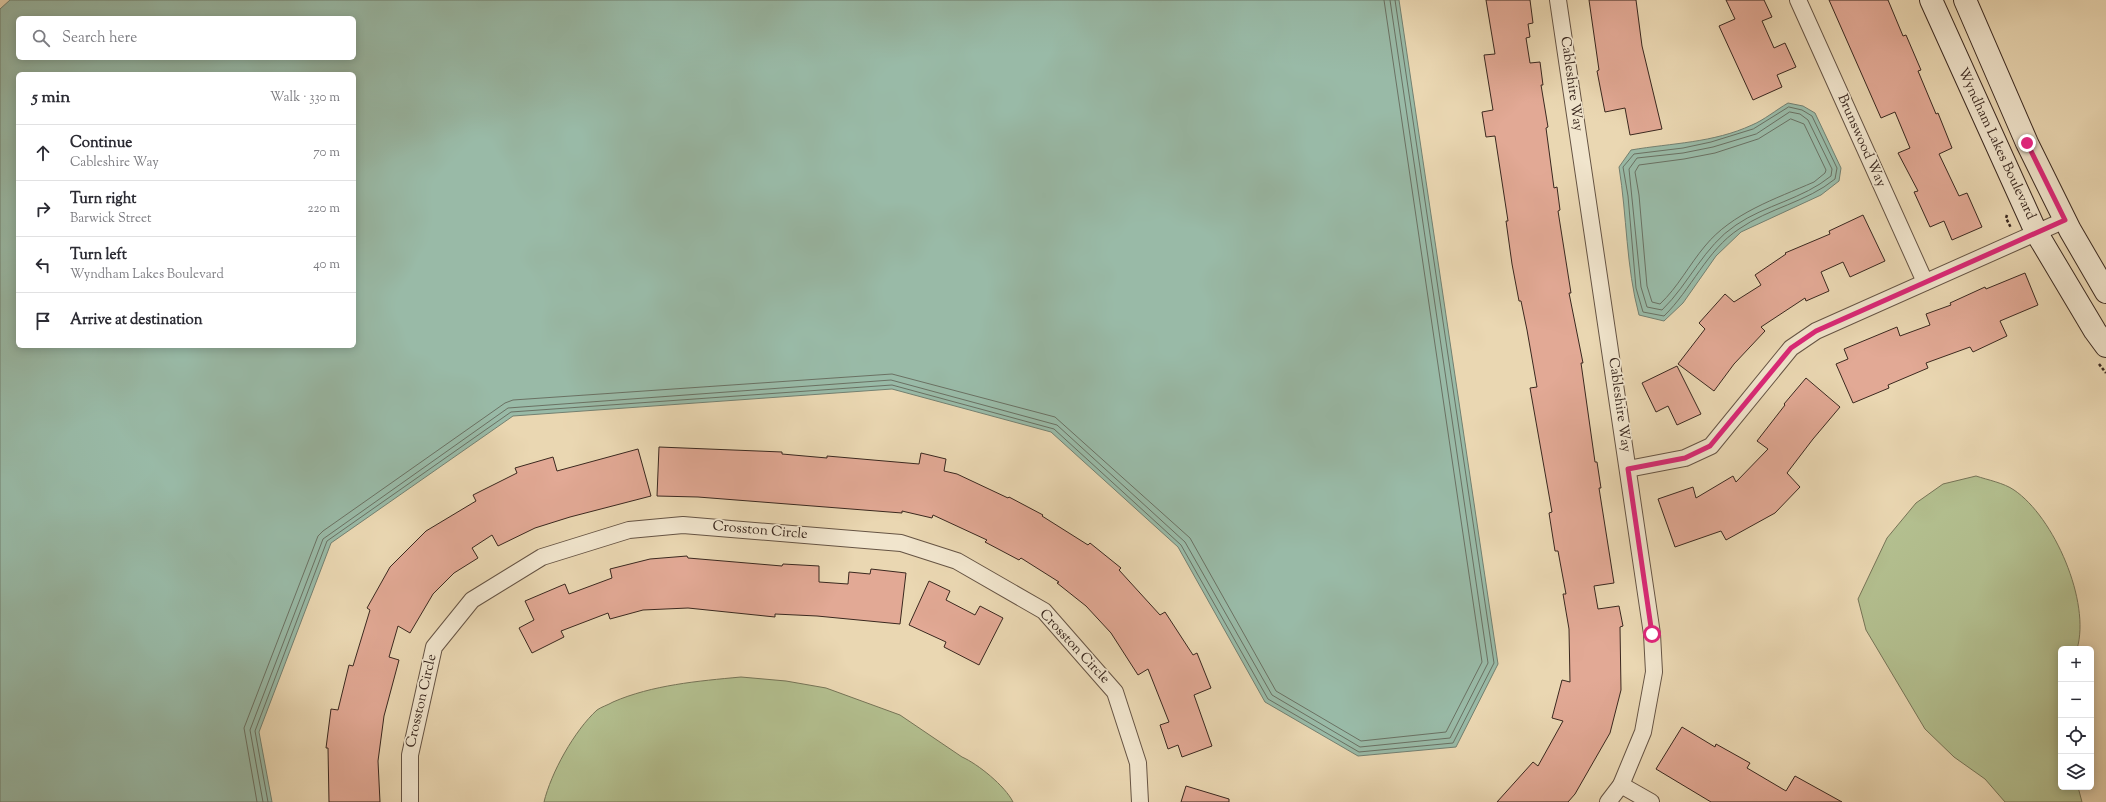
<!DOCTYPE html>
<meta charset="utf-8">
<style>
body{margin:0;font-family:"Sorts Mill Goudy",serif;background:#f7f7f7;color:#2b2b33}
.controls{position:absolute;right:12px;bottom:12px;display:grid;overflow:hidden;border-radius:6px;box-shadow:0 2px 10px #0003}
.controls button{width:36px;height:36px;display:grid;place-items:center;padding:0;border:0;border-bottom:1px solid #e1e1e2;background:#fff;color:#2b2b33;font:20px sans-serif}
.stop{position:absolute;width:12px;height:12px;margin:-9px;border:3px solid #db2777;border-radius:50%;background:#fff}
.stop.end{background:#db2777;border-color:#fff;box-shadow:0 1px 4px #0008}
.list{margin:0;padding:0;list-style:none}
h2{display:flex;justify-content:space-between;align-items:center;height:52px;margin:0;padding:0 16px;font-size:17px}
h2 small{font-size:13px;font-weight:400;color:#7c7c81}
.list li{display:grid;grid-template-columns:26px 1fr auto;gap:12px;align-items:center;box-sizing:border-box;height:56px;padding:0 16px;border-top:1px solid #e1e1e2}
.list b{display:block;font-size:15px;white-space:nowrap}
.list p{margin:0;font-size:13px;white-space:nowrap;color:#7c7c81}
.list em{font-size:13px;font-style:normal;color:#7c7c81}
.icon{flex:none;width:22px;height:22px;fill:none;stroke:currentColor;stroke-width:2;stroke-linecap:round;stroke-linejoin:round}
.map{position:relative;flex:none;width:2106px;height:802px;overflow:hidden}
.search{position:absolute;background:#fff;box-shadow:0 2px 10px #0003;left:16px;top:16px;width:340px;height:44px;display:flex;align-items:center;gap:10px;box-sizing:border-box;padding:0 14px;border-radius:6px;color:#7c7c81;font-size:15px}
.panel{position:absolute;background:#fff;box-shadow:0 2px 10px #0003;left:16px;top:72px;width:340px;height:276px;border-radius:6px}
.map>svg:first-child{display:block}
.green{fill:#b3bf8f;stroke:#767457}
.water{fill:#99baa7;stroke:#738071;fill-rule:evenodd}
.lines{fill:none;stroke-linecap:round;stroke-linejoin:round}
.shore{stroke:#6a7163;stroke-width:1}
.building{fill:#e2a995;stroke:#3a281f}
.street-casing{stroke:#665444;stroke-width:18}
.secondary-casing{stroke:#3a281f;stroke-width:24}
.path{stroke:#3a281f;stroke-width:2.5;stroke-dasharray:3 2;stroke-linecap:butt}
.street{stroke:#f1e5cd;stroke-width:16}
.secondary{stroke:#f1e5cd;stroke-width:22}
.route{stroke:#db2777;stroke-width:5}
.labels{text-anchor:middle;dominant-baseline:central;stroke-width:3.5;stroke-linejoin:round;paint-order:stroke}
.street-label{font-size:14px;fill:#3a281f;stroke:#f1e5cd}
</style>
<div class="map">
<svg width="2106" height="802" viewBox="0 0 2106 802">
<rect width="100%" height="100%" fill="#ead7b2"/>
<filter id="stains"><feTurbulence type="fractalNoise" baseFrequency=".005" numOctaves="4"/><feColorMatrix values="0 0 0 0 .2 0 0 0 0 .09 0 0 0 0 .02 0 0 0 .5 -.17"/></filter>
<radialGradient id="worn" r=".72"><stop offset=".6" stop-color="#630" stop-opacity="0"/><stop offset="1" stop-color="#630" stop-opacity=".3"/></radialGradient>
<g class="green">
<path d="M 1976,476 C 1988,480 2004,483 2014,490 C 2054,517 2091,602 2077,649 L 2061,649 L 2061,787 L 2078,787 L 2082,802 L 2005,802 L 1985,779 L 1954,757 L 1925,729 L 1866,630 L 1858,599 L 1887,538 L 1916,503 L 1943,484 Z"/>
<path d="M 741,677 L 786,681 L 826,688 L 900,715 L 962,757 C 978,764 1005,786 1013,802 L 544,802 C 551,773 574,731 597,710 C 601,707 608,705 613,702 C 652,685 698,681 741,677 Z"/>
</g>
<g class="water">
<path d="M 10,0 L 1399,0 L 1498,664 L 1456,747 L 1358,756 L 1265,702 L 1178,547 L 1051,432 L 892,389 L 513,416 L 331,543 L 259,732 L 272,802 L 0,802 L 0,9 ZM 18,18 L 354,18 L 354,58 L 18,58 ZM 18,74 L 354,74 L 354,346 L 18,346 Z"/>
<path d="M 1788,103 L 1803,106 L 1815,113 L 1841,168 L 1839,181 L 1821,195 L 1741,232 L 1716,256 L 1683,303 L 1664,321 L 1639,315 C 1626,267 1627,216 1619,167 L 1631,150 C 1672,143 1713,143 1752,125 C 1764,120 1776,110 1788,103 Z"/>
</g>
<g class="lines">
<g class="shore">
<path d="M 1789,107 L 1802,110 L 1812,116 L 1837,168 L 1835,179 C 1807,202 1769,208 1739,229 C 1707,250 1691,290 1664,316 L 1643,312 L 1636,288 L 1628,196 L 1623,167 L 1634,154 L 1683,148 L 1711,142 L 1753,129 Z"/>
<path d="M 1790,112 L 1800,114 L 1808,120 L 1832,169 L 1831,176 C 1803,199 1765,205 1736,225 C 1704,246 1689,284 1662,310 L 1647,307 L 1641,287 L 1629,169 L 1637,158 L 1683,153 L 1713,147 L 1756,134 Z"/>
<path d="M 1791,119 L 1804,124 L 1826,170 L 1825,173 L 1814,182 C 1775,199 1732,213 1705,246 C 1689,265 1678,287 1660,304 L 1652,302 L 1647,286 L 1639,195 L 1635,172 L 1639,165 L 1684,159 L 1715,153 L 1758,139 Z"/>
<polyline points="257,802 244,728 318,536 323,531 505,403 513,400 892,374 1055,417 1190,538 1276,691 1361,741 1446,732 1482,662 1384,0"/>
<polyline points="263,802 250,730 323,539 508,408 891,380 1057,425 1185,542 1272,695 1360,747 1450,738 1488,663 1390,0"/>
<polyline points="268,802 255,731 327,541 511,412 892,385 1054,429 1181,545 1268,699 1359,752 1453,743 1494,663 1395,0"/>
</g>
</g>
<g class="building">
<polygon points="1486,0 1530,0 1533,23 1528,24 1530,37 1526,38 1530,63 1540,62 1543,85 1541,85 1548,127 1546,128 1554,188 1557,187 1560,210 1558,211 1571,293 1569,293 1583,363 1581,363 1595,462 1597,462 1601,488 1599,488 1614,583 1594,586 1598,609 1619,606 1623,626 1620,627 1621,690 1610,733 1575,794 1568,802 1497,802 1533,762 1538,766 1563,721 1552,718 1562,680 1570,682 1569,629 1563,594 1566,594 1558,551 1555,551 1549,513 1552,512 1530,388 1537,387 1527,330 1521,301 1519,301 1512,264 1506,221 1508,221 1495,136 1486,137 1482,112 1493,110 1484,55 1495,54"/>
<polygon points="1589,0 1636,0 1642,46 1662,129 1630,135 1625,108 1605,112 1597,71 1599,70"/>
<polygon points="1726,0 1764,0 1772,17 1762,21 1774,48 1785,43 1796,67 1777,75 1782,87 1753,100 1719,26 1735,19"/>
<polygon points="1829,0 1888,0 1903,36 1906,35 1921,70 1918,71 1936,114 1938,113 1952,148 1939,154 1959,196 1967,193 1982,227 1952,240 1944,221 1930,227 1914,192 1918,191 1898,153 1910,148 1895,112 1881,118"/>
<polygon points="1863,215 1885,261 1850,277 1843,262 1821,272 1829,291 1806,301 1805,298 1761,327 1765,331 1734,364 1714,391 1678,364 1705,329 1699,323 1725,294 1734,302 1761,285 1755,275 1786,254 1785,253 1830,234 1829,231"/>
<polygon points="2025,273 2038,305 2000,321 2007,336 1973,352 1970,347 1926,363 1928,368 1888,385 1889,388 1853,403 1836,364 1848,359 1844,349 1897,327 1900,336 1930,325 1926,314 1951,305 1950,303 1985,287 1986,289"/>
<polygon points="1677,366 1701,414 1677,425 1668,406 1656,412 1642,383"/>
<polygon points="1806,378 1840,407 1813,439 1787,473 1800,487 1775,513 1726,540 1721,531 1675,547 1658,499 1693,487 1696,498 1733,476 1736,482 1768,449 1757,441 1785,405 1784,404"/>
<polygon points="659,447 782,452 782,454 827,458 827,456 919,464 921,453 946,459 944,471 957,474 1008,498 1009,497 1043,515 1042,516 1088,545 1090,543 1121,568 1119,570 1160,615 1165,612 1193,655 1197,653 1211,688 1194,695 1212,746 1182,757 1178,745 1168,749 1160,725 1169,722 1148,669 1138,675 1111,633 1086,606 1057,583 1059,582 1021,558 1019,560 985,542 987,540 933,515 932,518 902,511 902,513 698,497 657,496"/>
<polygon points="638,449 651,496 570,517 535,528 498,546 492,535 472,548 478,558 454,573 433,594 410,633 398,626 389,657 399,660 384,716 378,761 380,802 329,802 328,748 326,748 331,709 338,710 349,665 353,666 370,610 367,608 390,567 426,531 476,501 473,495 517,473 515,468 553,457 557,471"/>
<polygon points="687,556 688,558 782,566 783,564 819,566 819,582 848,584 849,572 870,574 871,569 906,573 900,624 817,616 775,614 775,617 688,608 643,610 610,619 608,613 561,631 564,637 532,653 519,628 534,620 525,601 565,584 569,594 612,578 610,569 650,559"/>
<polygon points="929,581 950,591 946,600 975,615 980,606 1003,618 979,665 944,647 946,642 909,625"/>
<polygon points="1682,727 1715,747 1716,744 1750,763 1747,768 1786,791 1795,776 1842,802 1711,802 1656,769"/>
<polygon points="1186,786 1229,799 1229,802 1181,802"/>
</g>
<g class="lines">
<g class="street-casing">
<g id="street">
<polyline points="1558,0 1652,634 1654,672 1643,732 1621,785 1608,802"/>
<polyline points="1798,0 1925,282"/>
<polyline points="1628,469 1685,458 1711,446 1791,348 1816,331 2065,220"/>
<polyline points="1621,785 1651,802"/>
<polyline points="410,802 410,755 434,647 472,600 542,557 629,530 683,525 901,543 957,561 1044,611 1115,692 1138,763 1140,802"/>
</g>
</g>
<g class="secondary-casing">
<g id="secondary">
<polyline points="1931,0 2036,232 2095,331 2106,346"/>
<polyline points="1965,0 2027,143 2070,230 2106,292"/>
</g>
</g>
<g class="path">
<polyline points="2007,215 2006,218 2011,228"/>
<polyline points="2099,364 2106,373"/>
</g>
<use href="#street" class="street"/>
<use href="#secondary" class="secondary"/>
</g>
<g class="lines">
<polyline class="route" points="1652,634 1628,469 1685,458 1710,446 1791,348 1816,331 2065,220 2027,143"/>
</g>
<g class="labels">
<g class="street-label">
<text transform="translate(1571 84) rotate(82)">Cableshire Way</text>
<text transform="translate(1861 141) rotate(66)">Brunswood Way</text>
<text transform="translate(1996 144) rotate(65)">Wyndham Lakes Boulevard</text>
<text transform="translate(1619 405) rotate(82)">Cableshire Way</text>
<text transform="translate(760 531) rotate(5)">Crosston Circle</text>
<text transform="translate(1074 647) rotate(47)">Crosston Circle</text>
<text transform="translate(422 701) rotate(-77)">Crosston Circle</text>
</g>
</g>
<rect width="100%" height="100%" filter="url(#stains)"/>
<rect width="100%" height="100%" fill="url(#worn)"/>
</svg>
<div class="controls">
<button>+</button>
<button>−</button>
<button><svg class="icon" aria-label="locate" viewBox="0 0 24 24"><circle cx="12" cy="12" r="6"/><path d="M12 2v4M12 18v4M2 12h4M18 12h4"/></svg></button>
<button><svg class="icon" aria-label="layers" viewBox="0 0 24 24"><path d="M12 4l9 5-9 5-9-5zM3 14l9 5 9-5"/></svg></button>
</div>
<div class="stop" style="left:1652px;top:634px"></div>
<div class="stop end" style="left:2027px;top:143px"></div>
<div class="search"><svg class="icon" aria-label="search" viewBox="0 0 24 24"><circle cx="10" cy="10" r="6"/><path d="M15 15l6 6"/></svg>Search here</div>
<section class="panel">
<h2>5 min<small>Walk · 330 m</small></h2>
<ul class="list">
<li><svg class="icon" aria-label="ahead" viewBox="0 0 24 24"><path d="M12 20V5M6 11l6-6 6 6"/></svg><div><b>Continue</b><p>Cableshire Way</p></div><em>70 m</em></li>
<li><svg class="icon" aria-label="right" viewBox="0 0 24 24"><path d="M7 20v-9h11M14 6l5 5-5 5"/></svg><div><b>Turn right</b><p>Barwick Street</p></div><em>220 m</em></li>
<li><svg class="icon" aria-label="left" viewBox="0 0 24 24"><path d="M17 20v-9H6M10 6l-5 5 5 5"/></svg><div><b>Turn left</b><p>Wyndham Lakes Boulevard</p></div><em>40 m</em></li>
<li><svg class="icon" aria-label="arrive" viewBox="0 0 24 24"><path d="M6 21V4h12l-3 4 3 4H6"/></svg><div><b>Arrive at destination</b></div></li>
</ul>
</section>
</div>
